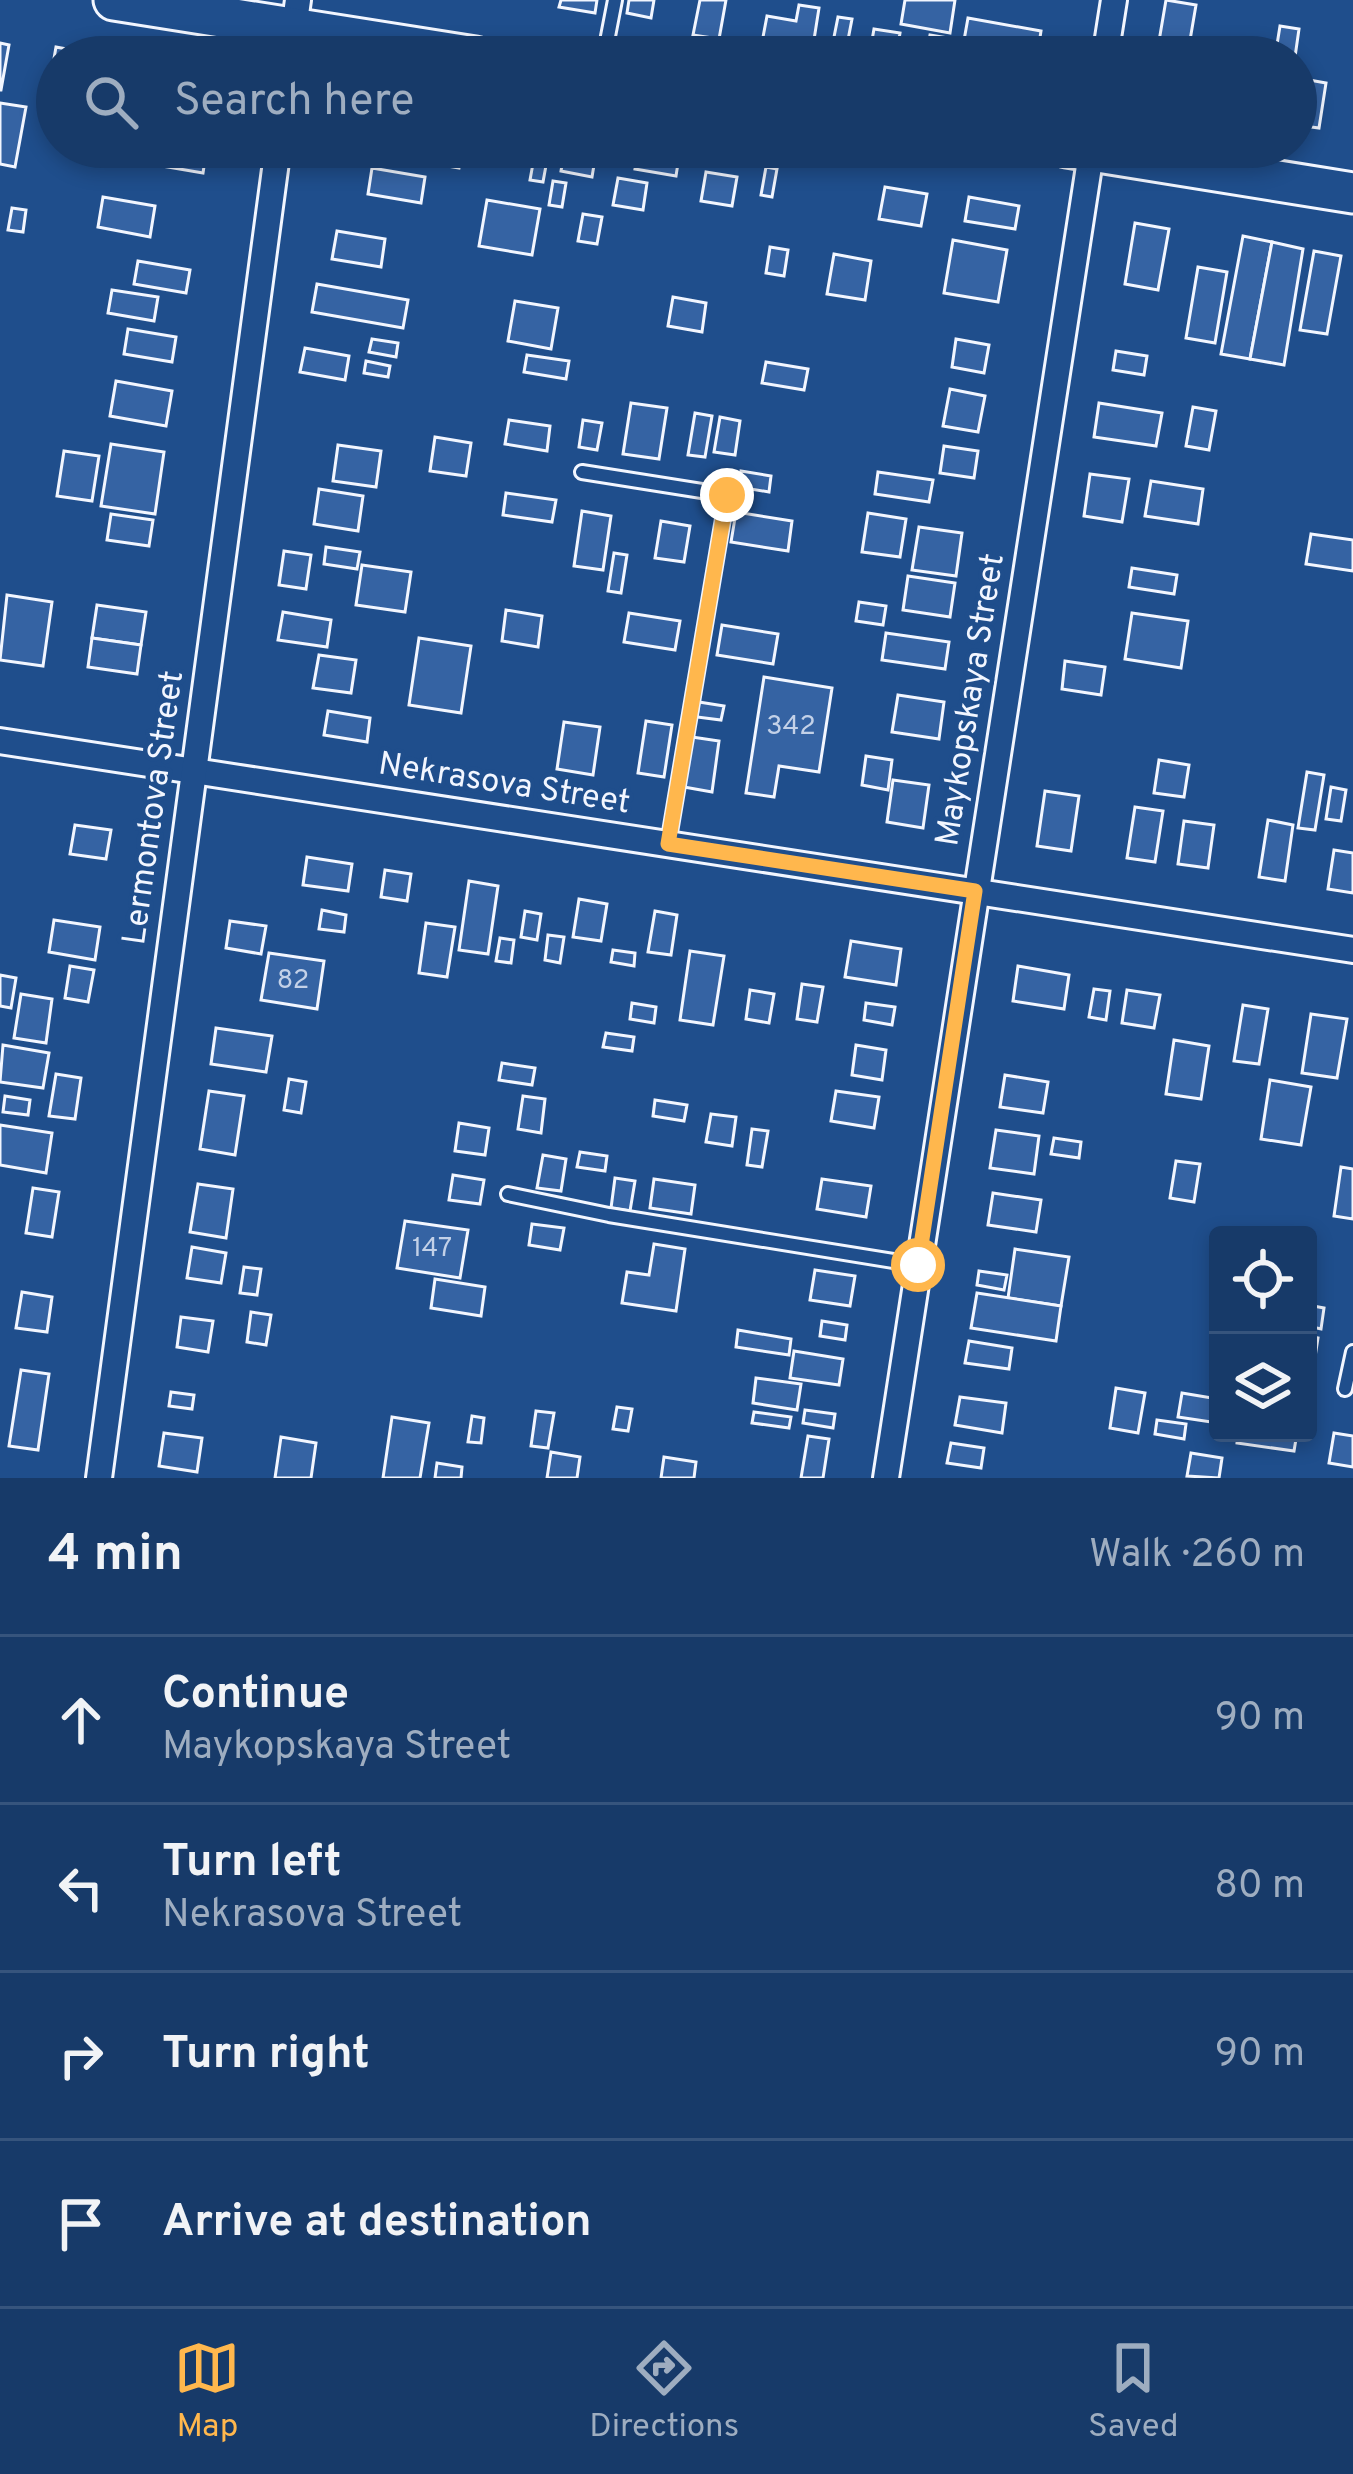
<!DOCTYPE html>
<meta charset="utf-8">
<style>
body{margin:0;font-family:Overpass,sans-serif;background:#244571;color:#f1f3f6}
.controls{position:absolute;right:36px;bottom:36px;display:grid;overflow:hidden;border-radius:12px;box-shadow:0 6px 18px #0003}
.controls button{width:108px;height:108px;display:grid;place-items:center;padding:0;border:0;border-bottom:3px solid #36547d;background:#173a69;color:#f1f3f6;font:60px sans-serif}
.stop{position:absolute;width:36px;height:36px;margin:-27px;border:9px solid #ffb74d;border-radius:50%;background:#fff}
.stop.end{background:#ffb74d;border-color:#fff;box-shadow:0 3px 12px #0008}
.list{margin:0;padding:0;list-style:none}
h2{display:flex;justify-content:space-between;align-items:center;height:156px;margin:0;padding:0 48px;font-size:51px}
h2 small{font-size:39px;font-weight:400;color:#9eadc0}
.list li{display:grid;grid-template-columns:78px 1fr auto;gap:36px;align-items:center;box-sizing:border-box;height:168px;padding:0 48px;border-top:3px solid #36547d}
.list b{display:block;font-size:45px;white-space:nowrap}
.list p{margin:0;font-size:39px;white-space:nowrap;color:#9eadc0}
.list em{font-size:39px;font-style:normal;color:#9eadc0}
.icon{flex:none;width:66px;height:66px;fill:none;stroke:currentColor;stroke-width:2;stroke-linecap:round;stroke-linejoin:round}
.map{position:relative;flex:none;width:1353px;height:1478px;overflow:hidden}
.search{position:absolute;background:#173a69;box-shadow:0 6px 18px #0003;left:36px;right:36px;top:36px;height:132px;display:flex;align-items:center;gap:30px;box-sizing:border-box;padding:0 42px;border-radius:66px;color:#9eadc0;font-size:45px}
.sheet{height:828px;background:#173a69}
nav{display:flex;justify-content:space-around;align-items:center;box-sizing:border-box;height:168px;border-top:3px solid #36547d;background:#173a69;font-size:33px;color:#9eadc0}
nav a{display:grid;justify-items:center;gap:6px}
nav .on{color:#ffb74d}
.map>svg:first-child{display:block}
.building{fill:#3563a3;stroke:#f2f6ff;stroke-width:3}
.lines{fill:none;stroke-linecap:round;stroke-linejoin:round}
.lane-casing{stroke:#f2f6ff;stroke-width:18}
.street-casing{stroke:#f2f6ff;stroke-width:30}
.primary-casing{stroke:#f2f6ff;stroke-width:45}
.lane{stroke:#1f4e8c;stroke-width:12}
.street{stroke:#1f4e8c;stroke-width:24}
.primary{stroke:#1f4e8c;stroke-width:39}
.route{stroke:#ffb74d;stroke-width:15}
.labels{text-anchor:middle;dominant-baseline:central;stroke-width:9;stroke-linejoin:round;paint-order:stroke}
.number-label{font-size:27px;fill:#c3d1e8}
.street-label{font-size:33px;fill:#f2f6ff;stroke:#1f4e8c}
</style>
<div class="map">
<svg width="1353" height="1478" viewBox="0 0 1353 1478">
<rect width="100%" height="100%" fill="#1f4e8c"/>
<g class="building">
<polygon points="561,0 597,0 595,13 559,7"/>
<polygon points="629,0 654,0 651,18 627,13"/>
<polygon points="700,0 726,0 719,39 693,35"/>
<polygon points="905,0 955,0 950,33 901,24"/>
<polygon points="1166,0 1196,5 1188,52 1158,47"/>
<polygon points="799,5 819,8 813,46 763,37 767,16 796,21"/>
<polygon points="838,17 852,19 847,45 833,42"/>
<polygon points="968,18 1041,31 1037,57 961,57"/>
<polygon points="1280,26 1299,29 1295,57 1275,57"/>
<polygon points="874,29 900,33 896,57 869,57"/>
<polygon points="930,35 960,40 957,57 926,57"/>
<polygon points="0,43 9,45 1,90 0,90"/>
<polygon points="56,47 88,53 87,57 57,57 57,88 49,87"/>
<polygon points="1298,78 1326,83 1319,128 1296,125"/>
<polygon points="0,103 26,107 15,167 0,164"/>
<polygon points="166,147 207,147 203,173 162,166"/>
<polygon points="337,147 463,147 459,168"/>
<polygon points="536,147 549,149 543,182 530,180"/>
<polygon points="565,147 597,147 592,177 561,171"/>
<polygon points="609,147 624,147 621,166 607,163"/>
<polygon points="639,150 679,157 676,176 635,169"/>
<polygon points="766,167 777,169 772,197 761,195"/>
<polygon points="372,168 425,177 421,203 368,194"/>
<polygon points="706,172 737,177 732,206 701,201"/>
<polygon points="618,178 647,183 643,210 613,205"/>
<polygon points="553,181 566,183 562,207 549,205"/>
<polygon points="885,187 927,194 921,226 879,219"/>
<polygon points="103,197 155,206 150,237 98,227"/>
<polygon points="969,197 1019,206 1015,229 965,221"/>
<polygon points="487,200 540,209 532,255 479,246"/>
<polygon points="12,208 26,210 23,232 8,230"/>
<polygon points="583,214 602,217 597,244 578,241"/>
<polygon points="1135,223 1169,229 1158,290 1125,284"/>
<polygon points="337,231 385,239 381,267 332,259"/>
<polygon points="1243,236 1272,242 1250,359 1221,354"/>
<polygon points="953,240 1007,250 998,302 944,293"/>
<polygon points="1272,242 1303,249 1284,365 1250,359"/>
<polygon points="770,247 788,250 784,276 766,273"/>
<polygon points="1314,251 1341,256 1327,334 1300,330"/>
<polygon points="834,254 871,261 865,300 827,294"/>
<polygon points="138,261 190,270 186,293 134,284"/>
<polygon points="1198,267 1227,272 1215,343 1186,338"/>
<polygon points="317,284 408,300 403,328 312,312"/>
<polygon points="112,290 158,297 154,321 108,313"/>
<polygon points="673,297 706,303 702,332 668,326"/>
<polygon points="515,301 558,308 551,349 508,341"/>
<polygon points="128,329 176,337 172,362 124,354"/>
<polygon points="372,339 398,343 396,357 369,352"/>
<polygon points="956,339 989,345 984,373 952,367"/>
<polygon points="305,348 349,356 345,380 300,372"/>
<polygon points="1116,351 1147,356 1144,375 1113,370"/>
<polygon points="527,355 569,361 566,379 524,372"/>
<polygon points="366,361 390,366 388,377 364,373"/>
<polygon points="766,362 808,369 804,390 762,383"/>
<polygon points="116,381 172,391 166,426 110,416"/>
<polygon points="950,389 985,396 978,432 943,426"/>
<polygon points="631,403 667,408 659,459 623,454"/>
<polygon points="1099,403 1162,413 1156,446 1094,437"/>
<polygon points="1193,407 1216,411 1209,450 1186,446"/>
<polygon points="695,413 712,416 705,457 688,455"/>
<polygon points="720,417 740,421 735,455 714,452"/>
<polygon points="509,420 550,426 547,451 505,444"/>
<polygon points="583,420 602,423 597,450 579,447"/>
<polygon points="435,437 471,443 466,476 430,471"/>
<polygon points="111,444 164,452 155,514 101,506"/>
<polygon points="338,445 381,451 376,487 333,481"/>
<polygon points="944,446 978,451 974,478 940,473"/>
<polygon points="64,451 99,456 92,501 57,496"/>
<polygon points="741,471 771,476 769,492 739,487"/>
<polygon points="878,472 933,480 929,502 875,494"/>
<polygon points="1090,474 1129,479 1122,522 1084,516"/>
<polygon points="1151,481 1203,489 1198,524 1145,516"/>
<polygon points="319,489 363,496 358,531 314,524"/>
<polygon points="506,493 556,500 552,522 503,515"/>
<polygon points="582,511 611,516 603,570 574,566"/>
<polygon points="736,512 792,521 788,551 731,542"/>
<polygon points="868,513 906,519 900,557 862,552"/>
<polygon points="111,514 153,520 149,546 107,540"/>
<polygon points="661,521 690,526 684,562 655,558"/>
<polygon points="919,527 962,533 956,576 912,570"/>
<polygon points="1311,534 1353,540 1353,571 1306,564"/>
<polygon points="326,547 360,552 357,569 324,564"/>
<polygon points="284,551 311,555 306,589 279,585"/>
<polygon points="614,553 627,555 621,593 608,591"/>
<polygon points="362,565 411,572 405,612 356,605"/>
<polygon points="1132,568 1177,575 1174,594 1129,587"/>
<polygon points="908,576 955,583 950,617 903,610"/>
<polygon points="7,595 52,602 43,666 0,660"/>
<polygon points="859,602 886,606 883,625 856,621"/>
<polygon points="97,605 146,612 141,645 92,638"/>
<polygon points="506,610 542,616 538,647 502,641"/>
<polygon points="283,612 331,620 327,647 278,640"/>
<polygon points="629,613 680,621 675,650 624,642"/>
<polygon points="1132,613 1188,621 1181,668 1125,659"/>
<polygon points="722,625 778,634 773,664 717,655"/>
<polygon points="886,633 949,642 945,669 882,660"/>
<polygon points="92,638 141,645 137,674 88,667"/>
<polygon points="419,638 471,646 461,713 409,705"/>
<polygon points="319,655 356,660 351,693 313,688"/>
<polygon points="1065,661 1105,667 1101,695 1062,689"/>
<polygon points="764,677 832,688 819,772 779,766 774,797 746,793"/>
<polygon points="898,695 944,702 939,739 892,732"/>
<polygon points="699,702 724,706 721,720 697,717"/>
<polygon points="328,711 370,718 367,742 324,735"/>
<polygon points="646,721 672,725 664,777 638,773"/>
<polygon points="564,722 600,727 593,775 557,769"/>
<polygon points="692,737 719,741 712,792 684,787"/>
<polygon points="866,756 892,760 888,790 862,785"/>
<polygon points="1159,760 1189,765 1184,797 1154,793"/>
<polygon points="1307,772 1324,775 1315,830 1298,828"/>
<polygon points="893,780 929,785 923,828 887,822"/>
<polygon points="1331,787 1346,790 1341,821 1326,819"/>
<polygon points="1045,791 1079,796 1071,851 1037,846"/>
<polygon points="1135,807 1163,811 1155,862 1127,858"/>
<polygon points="1268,820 1293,825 1285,881 1259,877"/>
<polygon points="1184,821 1214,825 1208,868 1178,864"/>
<polygon points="75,825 111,830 106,859 70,854"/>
<polygon points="1334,850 1353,853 1353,893 1328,889"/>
<polygon points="307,857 352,864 348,891 303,885"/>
<polygon points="385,870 411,874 407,901 381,897"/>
<polygon points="469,881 498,886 488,954 459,950"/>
<polygon points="579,899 607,904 601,941 573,937"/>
<polygon points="322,910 346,915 344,932 319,929"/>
<polygon points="525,911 541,914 537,940 521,937"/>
<polygon points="655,911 677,915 671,955 648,952"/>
<polygon points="54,920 100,927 95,960 49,952"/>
<polygon points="230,921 266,926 261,954 226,948"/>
<polygon points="426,923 455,927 447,977 419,973"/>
<polygon points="548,935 564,937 560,963 545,960"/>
<polygon points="500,938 514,940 511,963 496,961"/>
<polygon points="851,941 901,949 896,985 845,977"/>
<polygon points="613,950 635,953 634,966 611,962"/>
<polygon points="690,951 724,956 713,1025 680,1020"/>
<polygon points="269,953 324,961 317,1009 261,1000"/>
<polygon points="70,966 94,970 88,1002 65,998"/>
<polygon points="1018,966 1069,975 1064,1009 1013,1001"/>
<polygon points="0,975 16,978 11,1008 0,1006"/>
<polygon points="802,984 823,987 817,1022 797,1019"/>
<polygon points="1094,989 1110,991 1106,1020 1089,1017"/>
<polygon points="750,990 774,994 769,1023 746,1019"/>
<polygon points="1127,990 1160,995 1154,1028 1122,1023"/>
<polygon points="21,994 52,999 46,1043 14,1038"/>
<polygon points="632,1003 656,1007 654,1023 630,1019"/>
<polygon points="866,1003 895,1007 892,1025 864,1020"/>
<polygon points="1243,1005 1268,1009 1259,1064 1234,1061"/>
<polygon points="1311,1014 1347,1019 1337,1078 1302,1073"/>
<polygon points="216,1028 272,1036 266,1072 211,1064"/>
<polygon points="606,1033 634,1037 632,1051 603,1047"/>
<polygon points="1174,1040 1209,1046 1201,1099 1166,1094"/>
<polygon points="3,1045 49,1053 43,1088 0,1082"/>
<polygon points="856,1045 886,1050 882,1080 852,1075"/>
<polygon points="502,1063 535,1068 532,1085 499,1080"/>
<polygon points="56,1074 81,1078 75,1119 49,1116"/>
<polygon points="1005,1075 1048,1082 1043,1113 1000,1107"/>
<polygon points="289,1079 306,1082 301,1113 284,1110"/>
<polygon points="1270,1080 1311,1087 1301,1145 1261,1139"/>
<polygon points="209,1091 244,1096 235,1155 200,1149"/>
<polygon points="836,1091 879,1097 874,1128 831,1121"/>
<polygon points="5,1096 30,1100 28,1115 3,1112"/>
<polygon points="523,1096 545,1099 541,1133 518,1129"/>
<polygon points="655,1100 687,1105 684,1121 653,1116"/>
<polygon points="711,1114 736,1117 732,1146 706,1142"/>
<polygon points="459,1123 489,1128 485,1155 455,1151"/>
<polygon points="0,1125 52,1133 46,1173 0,1165"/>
<polygon points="752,1129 768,1131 762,1167 747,1165"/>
<polygon points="996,1130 1039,1136 1034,1174 990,1168"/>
<polygon points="1054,1138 1081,1142 1079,1158 1051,1154"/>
<polygon points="580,1152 607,1156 605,1171 577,1167"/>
<polygon points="543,1155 566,1159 561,1191 537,1188"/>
<polygon points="1176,1161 1200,1164 1194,1202 1170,1198"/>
<polygon points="1341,1167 1353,1169 1353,1219 1334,1216"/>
<polygon points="453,1175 484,1180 480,1204 449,1200"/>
<polygon points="615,1178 635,1181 630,1211 611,1208"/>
<polygon points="654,1179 695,1185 691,1214 650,1208"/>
<polygon points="822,1179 871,1186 866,1217 817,1209"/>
<polygon points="198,1184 233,1189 226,1238 190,1232"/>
<polygon points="33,1188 59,1192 52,1237 26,1233"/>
<polygon points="993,1193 1041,1200 1036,1232 988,1225"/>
<polygon points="405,1221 468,1230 460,1278 397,1268"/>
<polygon points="532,1224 564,1228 560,1250 529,1245"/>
<polygon points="654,1244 685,1249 676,1311 622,1303 627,1272 649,1275"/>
<polygon points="192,1247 226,1253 221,1283 187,1278"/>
<polygon points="1015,1249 1069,1257 1061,1306 1008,1298"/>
<polygon points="244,1267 261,1269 257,1295 240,1293"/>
<polygon points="815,1270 855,1276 850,1306 810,1300"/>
<polygon points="979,1271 1007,1275 1004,1290 977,1285"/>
<polygon points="435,1279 485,1287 481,1316 431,1308"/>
<polygon points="22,1292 52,1297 47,1332 16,1328"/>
<polygon points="977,1293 1061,1306 1056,1341 971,1328"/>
<polygon points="1308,1305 1324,1308 1321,1329 1308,1326"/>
<polygon points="251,1312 271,1315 266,1345 247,1342"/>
<polygon points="181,1317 213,1321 208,1352 177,1347"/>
<polygon points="822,1321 847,1325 845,1340 820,1336"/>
<polygon points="738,1330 791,1339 789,1355 736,1347"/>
<polygon points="1308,1336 1318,1338 1310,1389 1308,1389"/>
<polygon points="969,1341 1012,1348 1009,1369 965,1363"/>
<polygon points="794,1351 843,1359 839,1385 790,1378"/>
<polygon points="21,1370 49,1374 38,1450 9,1446"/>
<polygon points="756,1378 801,1384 797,1410 753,1403"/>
<polygon points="1116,1388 1145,1393 1138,1433 1110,1428"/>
<polygon points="171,1392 194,1395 192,1409 169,1406"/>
<polygon points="1182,1393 1218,1399 1218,1423 1178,1417"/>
<polygon points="960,1397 1006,1403 1002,1433 955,1425"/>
<polygon points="617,1407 632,1409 628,1431 613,1429"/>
<polygon points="805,1410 835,1414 833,1428 803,1423"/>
<polygon points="536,1411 554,1413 548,1448 531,1446"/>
<polygon points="754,1412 791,1417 789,1428 752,1423"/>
<polygon points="472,1416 484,1418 481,1443 468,1442"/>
<polygon points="392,1417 429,1423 420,1478 383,1478"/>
<polygon points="1157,1420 1186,1424 1184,1439 1155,1434"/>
<polygon points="164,1433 202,1438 197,1472 159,1466"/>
<polygon points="1238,1433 1297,1433 1294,1451 1237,1443"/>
<polygon points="1334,1433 1353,1436 1353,1467 1329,1463"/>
<polygon points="808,1436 829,1439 823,1478 801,1478"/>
<polygon points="281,1437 316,1443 311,1478 275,1478"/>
<polygon points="951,1443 984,1448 981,1468 947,1463"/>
<polygon points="551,1452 580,1457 577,1478 547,1478"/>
<polygon points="1191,1453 1222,1458 1219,1478 1187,1476"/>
<polygon points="664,1457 696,1462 694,1478 661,1478"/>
<polygon points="437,1463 462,1467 461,1478 435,1478"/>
</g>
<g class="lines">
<g class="lane-casing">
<g id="lane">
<polyline points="604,57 615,0"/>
<polyline points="582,472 727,495 668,844"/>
<polyline points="508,1194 609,1215 918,1265"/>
<polyline points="1345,1389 1353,1352"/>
</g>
</g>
<g class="street-casing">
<g id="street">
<polyline points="290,57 298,0"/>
<polyline points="1105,57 1114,0"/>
<polyline points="0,741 1353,950"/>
<polyline points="99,1478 278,147"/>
<polyline points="886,1478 1092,147"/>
</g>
</g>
<g class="primary-casing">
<g id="primary">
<polyline points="114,0 475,57"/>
<polyline points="1067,147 1353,193"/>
</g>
</g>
<use href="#lane" class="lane"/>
<use href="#street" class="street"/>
<use href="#primary" class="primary"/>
</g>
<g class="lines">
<polyline class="route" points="727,495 668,844 975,891 918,1265"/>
</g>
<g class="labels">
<g class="number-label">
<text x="791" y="727">342</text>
<text x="293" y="981">82</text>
<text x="432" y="1249">147</text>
</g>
<g class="street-label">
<text transform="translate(972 700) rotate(-81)">Maykopskaya Street</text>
<text transform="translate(504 785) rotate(9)">Nekrasova Street</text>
<text transform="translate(155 808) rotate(-82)">Lermontova Street</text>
</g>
</g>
</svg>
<div class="controls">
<button><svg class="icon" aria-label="locate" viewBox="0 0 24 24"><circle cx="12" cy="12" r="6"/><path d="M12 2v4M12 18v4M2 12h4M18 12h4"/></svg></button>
<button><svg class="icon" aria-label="layers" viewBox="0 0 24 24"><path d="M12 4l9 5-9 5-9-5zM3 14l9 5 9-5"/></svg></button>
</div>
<div class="stop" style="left:918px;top:1265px"></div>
<div class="stop end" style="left:727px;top:495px"></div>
<div class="search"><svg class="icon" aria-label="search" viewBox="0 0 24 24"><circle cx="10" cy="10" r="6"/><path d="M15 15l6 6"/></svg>Search here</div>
</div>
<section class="sheet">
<h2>4 min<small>Walk · 260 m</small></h2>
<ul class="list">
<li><svg class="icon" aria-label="ahead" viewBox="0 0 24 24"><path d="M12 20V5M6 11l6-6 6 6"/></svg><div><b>Continue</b><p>Maykopskaya Street</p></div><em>90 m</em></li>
<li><svg class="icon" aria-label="left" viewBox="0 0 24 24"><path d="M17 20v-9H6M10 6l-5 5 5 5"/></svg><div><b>Turn left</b><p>Nekrasova Street</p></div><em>80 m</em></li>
<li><svg class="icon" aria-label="right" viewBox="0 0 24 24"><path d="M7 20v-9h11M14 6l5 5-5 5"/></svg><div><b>Turn right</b></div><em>90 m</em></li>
<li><svg class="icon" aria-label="arrive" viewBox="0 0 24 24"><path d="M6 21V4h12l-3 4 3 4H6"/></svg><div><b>Arrive at destination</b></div></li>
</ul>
</section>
<nav>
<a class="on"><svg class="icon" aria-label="map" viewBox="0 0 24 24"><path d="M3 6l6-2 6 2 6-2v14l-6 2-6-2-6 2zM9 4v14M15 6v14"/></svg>Map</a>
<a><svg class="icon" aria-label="directions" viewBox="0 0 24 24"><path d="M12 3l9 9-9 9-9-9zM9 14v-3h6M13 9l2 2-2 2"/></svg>Directions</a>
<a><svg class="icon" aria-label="saved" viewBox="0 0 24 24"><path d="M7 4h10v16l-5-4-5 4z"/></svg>Saved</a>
</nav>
